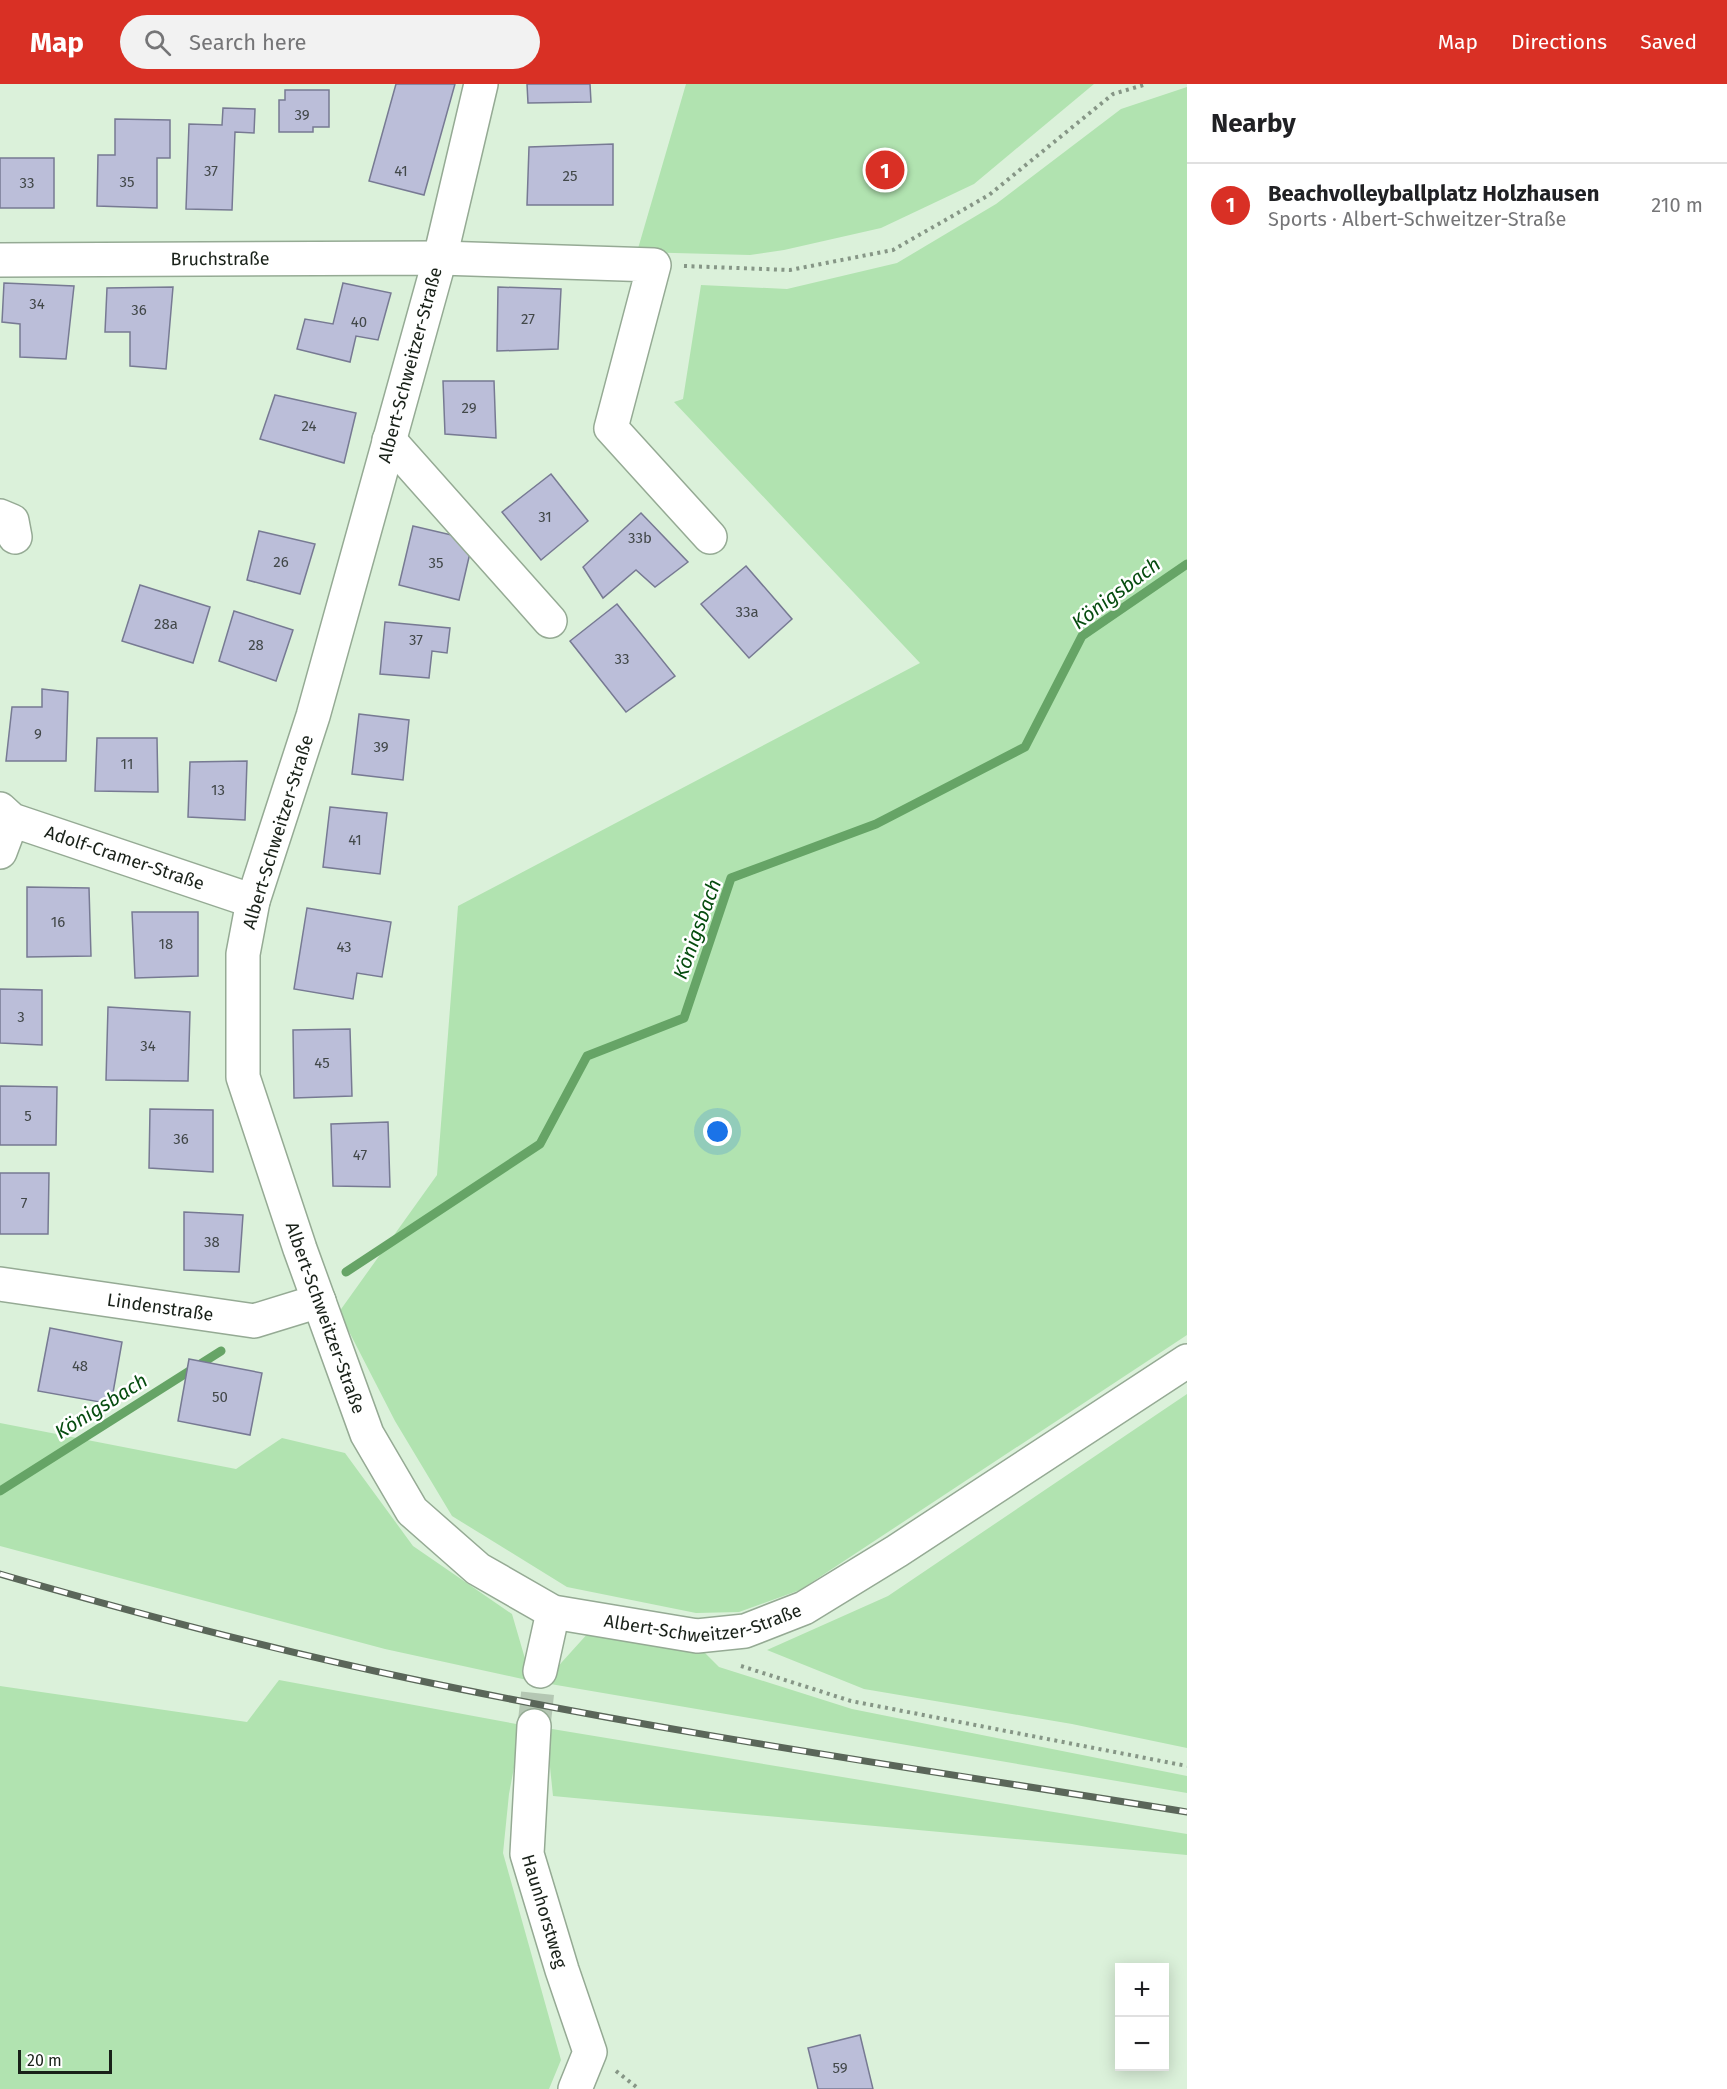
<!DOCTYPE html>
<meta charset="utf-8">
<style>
body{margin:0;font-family:"Fira Sans",sans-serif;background:#f2f2f2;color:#202124}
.controls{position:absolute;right:18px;bottom:18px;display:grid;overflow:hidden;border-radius:0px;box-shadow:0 3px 15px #0003}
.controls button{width:54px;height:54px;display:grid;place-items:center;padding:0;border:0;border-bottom:2px solid #e0e0e0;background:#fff;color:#202124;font:30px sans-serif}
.scale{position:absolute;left:18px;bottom:15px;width:94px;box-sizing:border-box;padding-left:6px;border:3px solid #192119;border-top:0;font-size:16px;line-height:21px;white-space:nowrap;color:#192119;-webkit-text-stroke:4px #fff;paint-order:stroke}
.you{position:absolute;left:718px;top:1048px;width:21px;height:21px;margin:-15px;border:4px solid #fff;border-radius:50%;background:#1a73e8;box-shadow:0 0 0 9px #1a73e833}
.badge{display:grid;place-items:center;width:39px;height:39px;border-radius:50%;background:#d93025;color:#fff;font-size:20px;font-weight:700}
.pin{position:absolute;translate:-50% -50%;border:3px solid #fff;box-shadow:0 2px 6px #0006}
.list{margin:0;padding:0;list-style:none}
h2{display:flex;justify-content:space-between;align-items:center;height:78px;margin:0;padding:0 24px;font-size:26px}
h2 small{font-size:20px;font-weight:400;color:#757577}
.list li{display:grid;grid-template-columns:39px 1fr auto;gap:18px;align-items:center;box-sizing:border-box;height:84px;padding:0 24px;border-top:2px solid #e0e0e0}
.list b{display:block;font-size:22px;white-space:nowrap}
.list p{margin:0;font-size:20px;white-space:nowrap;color:#757577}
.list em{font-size:20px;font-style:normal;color:#757577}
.icon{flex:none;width:33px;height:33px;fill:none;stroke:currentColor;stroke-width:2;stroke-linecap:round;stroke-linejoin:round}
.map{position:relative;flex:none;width:1187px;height:2005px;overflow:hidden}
header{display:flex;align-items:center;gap:36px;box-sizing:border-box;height:84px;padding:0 30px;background:#d93025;color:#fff}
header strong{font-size:28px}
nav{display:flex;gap:33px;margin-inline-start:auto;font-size:21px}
.search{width:420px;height:54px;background:#f2f2f2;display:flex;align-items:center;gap:15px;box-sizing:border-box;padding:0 21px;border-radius:33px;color:#757577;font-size:22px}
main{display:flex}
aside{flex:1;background:#fff}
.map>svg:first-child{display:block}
.green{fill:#b1e3b0}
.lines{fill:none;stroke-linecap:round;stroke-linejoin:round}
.stream{stroke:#66a466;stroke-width:9}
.building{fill:#bbbed9;stroke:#777a93;stroke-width:1.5}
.minor-tunnel{stroke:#b4c7b3;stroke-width:33;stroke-dasharray:33 16;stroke-linecap:butt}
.minor-casing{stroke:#95aa94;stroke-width:36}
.path{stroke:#869686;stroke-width:4;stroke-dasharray:3 4.5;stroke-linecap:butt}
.minor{stroke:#fff;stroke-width:33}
.rail-casing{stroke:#5a6659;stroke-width:7}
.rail{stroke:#fff;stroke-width:4.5;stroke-dasharray:14;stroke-linecap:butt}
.labels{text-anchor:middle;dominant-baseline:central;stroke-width:5;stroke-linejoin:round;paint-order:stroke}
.number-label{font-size:15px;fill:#424849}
.street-label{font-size:18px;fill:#192119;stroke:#fff}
.water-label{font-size:20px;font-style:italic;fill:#064c0f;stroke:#fff}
</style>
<header>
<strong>Map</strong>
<div class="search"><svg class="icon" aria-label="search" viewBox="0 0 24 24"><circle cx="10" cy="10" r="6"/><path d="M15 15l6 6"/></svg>Search here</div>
<nav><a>Map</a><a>Directions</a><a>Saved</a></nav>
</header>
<main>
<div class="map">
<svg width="1187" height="2005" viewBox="0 0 1187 2005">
<rect width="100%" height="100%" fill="#dbf1da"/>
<g class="green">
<polygon points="686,0 1094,0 974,100 881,144 784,166 750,171 637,168"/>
<polygon points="1187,3 1187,1251 800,1506 739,1528 696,1529 567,1503 452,1432 395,1337 339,1228 437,1091 458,822 920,579 674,318 683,315 701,201 787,205 897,179 996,120 1121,25"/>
<polygon points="1187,1310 1187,1664 1072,1640 864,1605 767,1566 888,1512"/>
<polygon points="0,1339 236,1385 282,1354 345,1369 413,1462 512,1530 528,1585 552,1589 590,1547 697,1561 719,1583 852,1625 1187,1692 1187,1709 527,1596 385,1565 0,1462"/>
<polygon points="279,1596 522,1641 509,1710 503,1769 561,1976 549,2005 0,2005 0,1602 247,1638"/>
<polygon points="546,1644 1187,1750 1187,1771 553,1712"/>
</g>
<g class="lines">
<g class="stream">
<polyline points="346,1188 540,1060 587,972 684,934 731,794 876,740 1025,663 1082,552 1187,480"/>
<polyline points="0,1407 221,1267"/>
</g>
</g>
<g class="building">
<polygon points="396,0 455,0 424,111 369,97"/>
<polygon points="527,0 590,0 591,18 528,19"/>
<polygon points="285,6 329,6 329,43 313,43 313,48 279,48 279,16 285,16"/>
<polygon points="223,24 255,25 254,49 235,48 232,126 186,125 189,40 222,41"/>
<polygon points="115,35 170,36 170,74 157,74 157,124 97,122 98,71 115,71"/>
<polygon points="613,60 613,121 527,121 529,63"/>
<rect x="0" y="74" width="54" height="50"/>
<polygon points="4,199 74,202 66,275 20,273 20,240 2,238"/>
<polygon points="343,199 391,209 378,256 356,252 350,278 297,265 305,235 333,240"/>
<polygon points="173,203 166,285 130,282 130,248 105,248 107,204"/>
<polygon points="498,203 561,205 558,265 497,267"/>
<polygon points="443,297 494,297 496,354 445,350"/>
<polygon points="275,311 356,329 344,379 260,355"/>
<polygon points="551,390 588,437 541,476 502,428"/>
<polygon points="641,429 688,478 655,503 636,486 603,514 583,483"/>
<polygon points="413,442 473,456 459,516 399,501"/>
<polygon points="259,447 315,460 300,510 247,496"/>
<polygon points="746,482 792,535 749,574 701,520"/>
<polygon points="140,501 210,523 193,579 122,557"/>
<polygon points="617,520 675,592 626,628 570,557"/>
<polygon points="234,527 293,546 276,597 219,577"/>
<polygon points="385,538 450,544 447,569 432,567 429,594 380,590"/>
<polygon points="42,605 68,608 66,677 6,677 12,623 42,623"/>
<polygon points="359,630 409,636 403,696 352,690"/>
<polygon points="97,654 157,654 158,708 95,707"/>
<polygon points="247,677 245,736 188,733 190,678"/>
<polygon points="330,723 387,729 380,790 323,783"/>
<polygon points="27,803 89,804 91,872 27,873"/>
<polygon points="307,824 391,838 382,893 357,889 353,915 294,905"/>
<polygon points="132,828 198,828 198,892 135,894"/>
<polygon points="0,905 42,906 42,961 0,959"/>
<polygon points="108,923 190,928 188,997 106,996"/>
<polygon points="350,945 352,1012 294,1014 293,946"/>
<polygon points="0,1002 57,1003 56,1061 0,1061"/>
<polygon points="150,1025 213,1026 213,1088 149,1084"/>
<polygon points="388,1038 390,1103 333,1102 331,1040"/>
<polygon points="0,1089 49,1089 48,1150 0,1150"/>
<polygon points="184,1128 243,1131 239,1188 184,1186"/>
<polygon points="50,1244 122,1258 111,1320 38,1307"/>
<polygon points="189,1275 262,1289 250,1351 178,1337"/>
<polygon points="860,1951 873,2005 818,2005 808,1964"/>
</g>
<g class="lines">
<polyline class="minor-tunnel" points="534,1642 540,1587"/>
<g class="minor-casing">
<g id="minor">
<path id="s1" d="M 481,0 L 440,174 L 313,632 L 253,817 L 243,870 L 243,993 L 300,1165 L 367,1350 L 412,1427 L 478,1485 L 553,1528 L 697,1552 L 745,1547 L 804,1524 L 897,1467 L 1187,1277"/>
<path id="s2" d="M 0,176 L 440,174 L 654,181 L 611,344 L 710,453"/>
<polyline points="389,356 550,537"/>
<polyline points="0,432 12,437 15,453"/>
<path id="s3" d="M 0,725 L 12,736 L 253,817"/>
<polyline points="0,768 12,736"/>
<path id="s4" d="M 0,1200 L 254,1237 L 319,1217"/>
<polyline points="540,1587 553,1528"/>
<path id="s5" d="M 534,1642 L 527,1770 L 562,1886 L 590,1968 L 575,2005"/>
</g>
</g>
<g class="path">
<polyline points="684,182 790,186 893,166 989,111 1113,10 1147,0"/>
<polyline points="741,1582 851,1617 1187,1682"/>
<polyline points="616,1987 639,2005"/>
</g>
<use href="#minor" class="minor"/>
<g class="rail-casing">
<path id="rail" d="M 0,1490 C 135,1529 270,1565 407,1594 C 665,1649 927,1686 1187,1728"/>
</g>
<use href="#rail" class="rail"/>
</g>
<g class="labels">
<g class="number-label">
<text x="302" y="31">39</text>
<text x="211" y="87">37</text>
<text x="401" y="87">41</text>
<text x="570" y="92">25</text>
<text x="127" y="98">35</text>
<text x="27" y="99">33</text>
<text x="37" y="220">34</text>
<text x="139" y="226">36</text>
<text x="528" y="235">27</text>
<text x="359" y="238">40</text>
<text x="469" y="324">29</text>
<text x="309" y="342">24</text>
<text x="545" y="433">31</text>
<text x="640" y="454">33b</text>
<text x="281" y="478">26</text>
<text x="436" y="479">35</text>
<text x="747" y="528">33a</text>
<text x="166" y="540">28a</text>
<text x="416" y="556">37</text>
<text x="256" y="561">28</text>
<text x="622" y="575">33</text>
<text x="38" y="650">9</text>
<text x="381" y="663">39</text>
<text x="127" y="680">11</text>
<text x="218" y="706">13</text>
<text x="355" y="756">41</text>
<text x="58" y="838">16</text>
<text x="166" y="860">18</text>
<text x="344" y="863">43</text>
<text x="21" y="933">3</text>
<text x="148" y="962">34</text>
<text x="322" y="979">45</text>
<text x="28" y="1032">5</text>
<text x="181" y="1055">36</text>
<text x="360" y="1071">47</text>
<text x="24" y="1119">7</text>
<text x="212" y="1158">38</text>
<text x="80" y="1282">48</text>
<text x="220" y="1313">50</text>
<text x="840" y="1984">59</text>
</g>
<g class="street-label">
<text stroke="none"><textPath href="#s2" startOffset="220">Bruchstraße</textPath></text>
<text transform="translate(410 281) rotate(-75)">Albert-Schweitzer-Straße</text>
<text transform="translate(278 748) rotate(-73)">Albert-Schweitzer-Straße</text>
<text stroke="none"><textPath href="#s3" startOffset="135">Adolf-Cramer-Straße</textPath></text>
<text stroke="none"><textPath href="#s4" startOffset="162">Lindenstraße</textPath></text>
<text stroke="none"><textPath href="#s1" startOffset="1280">Albert-Schweitzer-Straße</textPath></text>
<text stroke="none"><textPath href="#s1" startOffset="1820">Albert-Schweitzer-Straße</textPath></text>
<text stroke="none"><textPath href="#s5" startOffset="188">Haunhorstweg</textPath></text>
</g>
<g class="water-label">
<text transform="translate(1116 509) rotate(-37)">Königsbach</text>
<text transform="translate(697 845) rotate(-70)">Königsbach</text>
<text transform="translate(101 1322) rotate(-32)">Königsbach</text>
</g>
</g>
</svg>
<div class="controls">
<button>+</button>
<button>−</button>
</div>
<div class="scale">20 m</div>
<div class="you"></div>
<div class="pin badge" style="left:885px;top:86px">1</div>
</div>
<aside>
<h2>Nearby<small></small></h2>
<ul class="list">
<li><span class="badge">1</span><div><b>Beachvolleyballplatz Holzhausen</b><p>Sports · Albert-Schweitzer-Straße</p></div><em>210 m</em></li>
</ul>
</aside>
</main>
